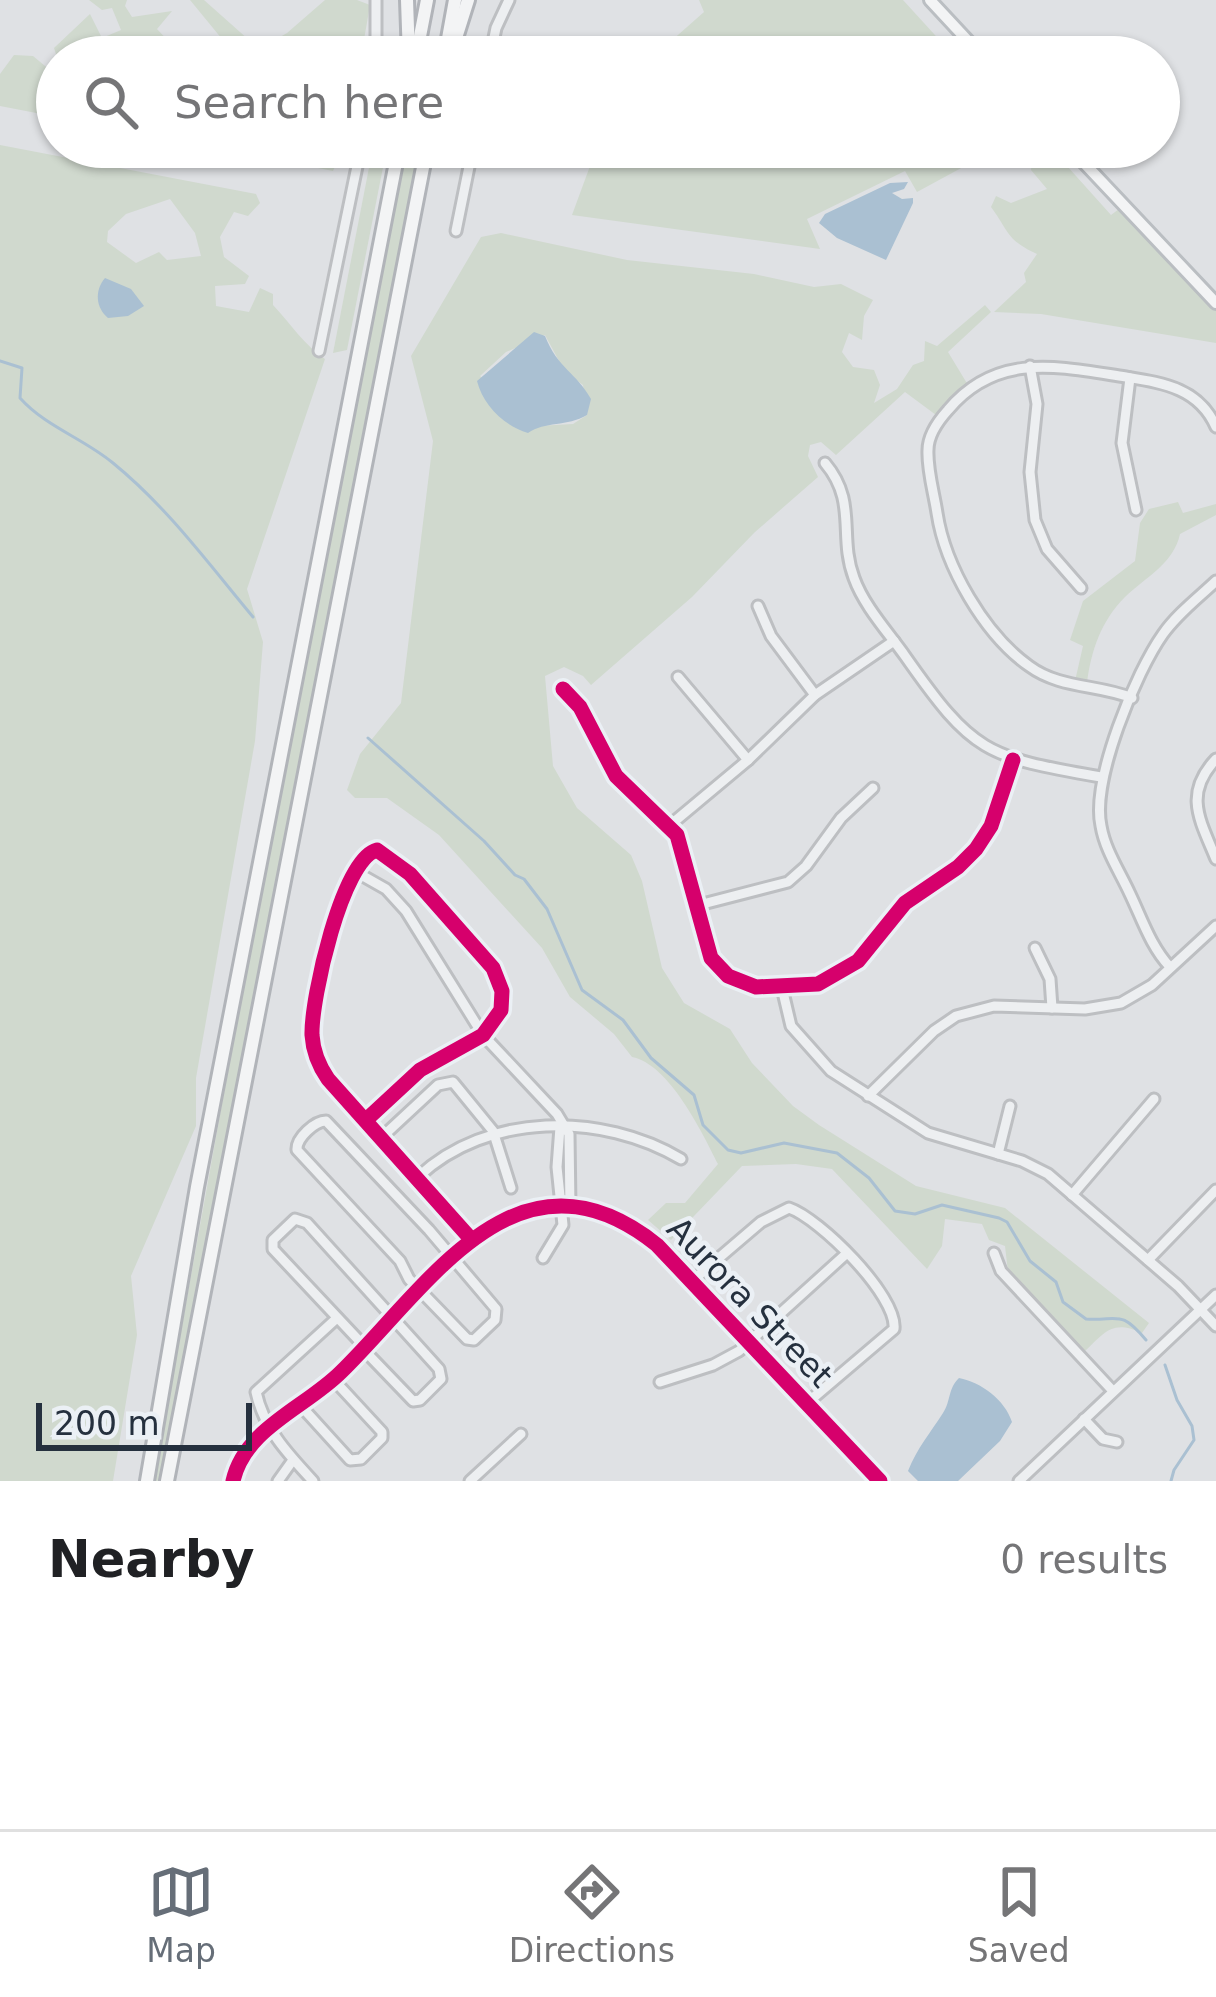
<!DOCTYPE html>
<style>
body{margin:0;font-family:"DejaVu Sans",sans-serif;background:#f2f2f2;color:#202124}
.scale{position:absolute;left:36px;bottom:30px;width:216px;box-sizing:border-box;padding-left:12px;border:6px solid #25303e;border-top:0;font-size:33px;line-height:42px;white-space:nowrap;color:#25303e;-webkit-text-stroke:9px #ebf0f5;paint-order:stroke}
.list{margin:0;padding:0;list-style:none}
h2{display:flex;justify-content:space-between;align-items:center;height:156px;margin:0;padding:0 48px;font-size:51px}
h2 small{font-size:39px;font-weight:400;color:#757577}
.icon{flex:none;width:66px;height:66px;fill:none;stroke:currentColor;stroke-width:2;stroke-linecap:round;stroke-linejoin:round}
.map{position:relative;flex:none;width:1216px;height:1481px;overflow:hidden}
.search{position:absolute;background:#fff;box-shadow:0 3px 9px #0004;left:36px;right:36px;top:36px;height:132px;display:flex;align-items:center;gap:30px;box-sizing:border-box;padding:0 42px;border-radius:66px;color:#757577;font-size:45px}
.sheet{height:348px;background:#fff}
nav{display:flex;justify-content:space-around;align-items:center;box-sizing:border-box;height:168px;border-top:3px solid #e0e0e0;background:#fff;font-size:33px;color:#757577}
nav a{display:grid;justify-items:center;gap:6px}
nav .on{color:#666e78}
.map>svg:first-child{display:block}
.green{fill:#d0d9ce;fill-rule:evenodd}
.water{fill:#aac0d2}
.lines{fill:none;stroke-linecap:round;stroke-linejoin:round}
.stream{stroke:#aac0d2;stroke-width:3}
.minor-casing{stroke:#bdbfc2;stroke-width:15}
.major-casing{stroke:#babec2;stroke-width:16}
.highway-casing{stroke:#b1b4b9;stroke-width:18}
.minor{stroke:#edeff1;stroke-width:9}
.major{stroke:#f3f4f5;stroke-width:10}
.highway{stroke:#f3f4f5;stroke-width:12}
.cycleway-casing{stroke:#ebf0f5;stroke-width:22}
.cycleway{stroke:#d6006c;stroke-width:15}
.labels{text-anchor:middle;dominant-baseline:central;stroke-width:9;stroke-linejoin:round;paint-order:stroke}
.street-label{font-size:33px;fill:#25303e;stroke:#ebf0f5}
</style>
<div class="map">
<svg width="1216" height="1481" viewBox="0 0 1216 1481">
<rect width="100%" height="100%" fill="#dfe1e4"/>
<g class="green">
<path d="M 89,0 L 127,0 L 125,6 L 132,17 L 172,11 L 157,29 L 171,44 L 194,38 L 203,57 L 157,57 L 160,55 L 147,36 C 114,62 96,57 57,57 L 54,48 L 90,14 L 102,38 L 121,30 L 112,8 L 102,10 Z"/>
<polygon points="190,0 204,0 259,49 287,33 325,0 357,0 370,5 361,57 330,57 328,46 318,36 308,43 308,57 215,57 211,49 222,39"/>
<polygon points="699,0 903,0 955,57 653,57 704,12"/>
<polygon points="14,55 33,56 57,76 57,117 0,106 0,74"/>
<path d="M 0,145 L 256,194 L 260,203 L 248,216 L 234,212 L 220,237 L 224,257 L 249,276 L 245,284 L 215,286 L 216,306 L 249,312 L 260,288 L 273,294 L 273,305 C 291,324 304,345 325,359 L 247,589 L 263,642 L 255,741 L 196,1078 L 196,1126 L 131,1276 L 137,1335 L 113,1481 L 0,1481 ZM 170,199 L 195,233 L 201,256 L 167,260 L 159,252 L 136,263 L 107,242 L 108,231 L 126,214 Z"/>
<polygon points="212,147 344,147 333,171"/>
<polygon points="373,147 387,147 347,350 333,353"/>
<polygon points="406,147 420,147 159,1481 154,1481 227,1076"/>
<polygon points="597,147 982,147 976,160 917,192 905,171 807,219 820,249 572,215"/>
<path d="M 1015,147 L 1050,147 L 1111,215 L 1119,209 L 1216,311 L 1216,343 L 1041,314 L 994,312 L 1026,282 L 1024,273 L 1037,254 C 1006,240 1009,231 991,207 L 996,196 L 1011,203 L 1047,189 L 1031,170 L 1032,156 L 1014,151 Z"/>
<path d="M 501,233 L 627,260 L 754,274 L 814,287 L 841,284 L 873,300 L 864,316 L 862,340 L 849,333 L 842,352 L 853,367 L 874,370 L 880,385 L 874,403 L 897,389 L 913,365 L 924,361 L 925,341 L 937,346 L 985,305 L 991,312 L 948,352 L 968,385 L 936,415 L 905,392 L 836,455 L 821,442 L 810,445 L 808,456 L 818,477 L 755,532 L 692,597 L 591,685 L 583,676 L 564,667 L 545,676 L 553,766 L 577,808 L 631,855 L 642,881 L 662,968 L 684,1003 L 730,1029 L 752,1063 L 793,1106 L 819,1125 L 916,1186 L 1005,1208 L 1149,1323 L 1142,1333 C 1111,1319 1105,1333 1083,1353 L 1008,1272 L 1005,1246 L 989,1240 L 982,1224 L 945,1219 L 942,1246 L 927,1269 L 832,1169 L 796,1164 L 742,1166 L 671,1240 L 648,1220 L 666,1203 L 685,1203 L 718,1164 C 702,1132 669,1064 632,1057 L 614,1034 L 570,997 L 542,948 L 439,835 L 387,798 L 355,798 L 347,790 L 360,754 L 401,703 L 433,441 L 411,356 L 481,237 ZM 545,335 L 565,372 L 583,385 L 587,415 L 573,424 L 537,426 L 480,376 L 506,352 Z"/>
<path d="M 1178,502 L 1183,513 L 1216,504 L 1216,515 L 1180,534 C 1174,563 1146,577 1125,597 C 1101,621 1091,651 1087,683 L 1075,681 L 1083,646 L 1070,640 L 1083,601 L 1135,561 L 1140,523 L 1149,509 Z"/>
</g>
<g class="water">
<polygon points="908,182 904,189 892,193 902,199 913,198 913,203 886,260 837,238 819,223 825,214 890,183"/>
<path d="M 105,278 L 131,289 L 144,306 L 128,316 L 108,318 C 96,308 94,291 105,278 Z"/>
<path d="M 534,332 L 545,336 C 558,369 576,372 591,399 L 587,415 C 567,427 545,421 528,433 C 504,426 483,405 477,381 Z"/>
<path d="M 959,1378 C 981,1382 1005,1400 1012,1422 L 1000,1441 L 958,1481 L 918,1481 L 908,1471 C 917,1448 931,1432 943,1413 C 951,1401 948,1388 959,1378 Z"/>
</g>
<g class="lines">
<g class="stream">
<path d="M 0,361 L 22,368 L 20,398 C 46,427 83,438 113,463 C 167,507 208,563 253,617"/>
<path d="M 368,738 L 484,841 L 515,875 L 524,879 L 547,909 L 582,990 L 623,1020 L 651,1058 L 694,1095 L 703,1125 L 728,1150 L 741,1153 L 784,1143 L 837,1153 L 869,1178 L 895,1211 L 915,1214 L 942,1205 L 999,1218 L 1007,1222 L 1030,1261 L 1056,1282 L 1063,1302 L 1086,1319 C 1119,1321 1120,1309 1146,1340"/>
<polyline points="1165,1365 1177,1400 1192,1426 1194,1440 1174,1470 1171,1481"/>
</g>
<g class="minor-casing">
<g id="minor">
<polyline points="376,0 376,57"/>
<polyline points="490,57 496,28 509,0"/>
<polyline points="456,231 473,147"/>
<polyline points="319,351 361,147"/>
<polyline points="1030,366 1037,404 1030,472 1035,520 1047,549 1081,588"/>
<polyline points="1130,378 1122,443 1136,510"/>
<path d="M 825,463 C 858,502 838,536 854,578 C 864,606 888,632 905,656 C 973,753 985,757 1101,777"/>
<polyline points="758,606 771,636 815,695"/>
<polyline points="678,677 748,760"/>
<polyline points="563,689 580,707 616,776 677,835 711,958 728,976 756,987 818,984 858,961 905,903 958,867 976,849 991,826 1013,760"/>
<path d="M 1132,698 C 1098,684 1060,689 1029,666 C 984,634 945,566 937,513 C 934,493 927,470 928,450 C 928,435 939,420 948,410 C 997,351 1060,367 1126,377 C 1163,383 1199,388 1216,427"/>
<path d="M 1216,759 C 1183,794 1200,820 1216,859"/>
<polyline points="669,826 748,760 815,695 894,641"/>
<polyline points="356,872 386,889 406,911 483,1035 557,1114 569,1134 570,1208"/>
<polyline points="695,906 788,882 806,866 841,818 873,788"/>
<polyline points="1035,948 1050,979 1052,1008"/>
<path d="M 1170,967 C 1151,947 1142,919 1130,894 C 1120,872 1105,850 1101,826 C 1091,780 1136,672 1163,634 C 1177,614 1198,598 1216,581"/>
<polyline points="782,988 791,1026 831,1071 928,1133 1022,1161 1048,1174 1178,1286 1216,1326"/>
<polyline points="868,1096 934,1031 956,1016 994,1006 1085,1009 1121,1003 1152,985 1216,926"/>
<path d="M 366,1120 L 420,1070 L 483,1035 L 501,1010 L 502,991 L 493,968 L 410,874 L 377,850 C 342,859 311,999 312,1035 C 313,1051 319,1066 328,1079 L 470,1238"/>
<path d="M 326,1121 L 429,1230 L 496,1309 L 495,1320 L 474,1340 L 467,1339 L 409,1279 L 400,1261 L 297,1150 C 296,1138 315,1121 326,1121 Z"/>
<polyline points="381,1138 438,1085 453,1082 493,1131 511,1188"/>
<polyline points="998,1154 1010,1106"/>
<path d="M 418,1177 C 487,1112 602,1112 681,1159"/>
<polyline points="1072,1195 1154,1099"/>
<polyline points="994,1253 1001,1271 1113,1391"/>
<polyline points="543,1258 563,1225 557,1167 560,1127"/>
<polyline points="1148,1260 1216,1190"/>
<path d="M 692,1281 L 761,1222 L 789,1208 C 819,1218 898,1296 894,1329 L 807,1403"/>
<polyline points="363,1349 413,1401 420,1400 441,1379 439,1369 307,1223 295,1219 273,1240 273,1249 365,1347"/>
<polyline points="660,1382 713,1365 739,1351 846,1254"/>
<polyline points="301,1406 350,1460 361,1459 382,1438 382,1432 333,1379"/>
<polyline points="1084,1419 1103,1439 1117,1442"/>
<path d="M 233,1481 C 245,1428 305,1408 341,1372 C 429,1286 518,1134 657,1245 L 880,1481"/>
<polyline points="278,1481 293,1460"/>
<path d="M 313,1481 C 288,1454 264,1429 256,1392 L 337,1318"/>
<polyline points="470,1481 521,1434"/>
<polyline points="1019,1481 1216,1295"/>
</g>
</g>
<g class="major-casing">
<g id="major">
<polyline points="930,0 983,57"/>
<polyline points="1069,147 1216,303"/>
</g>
</g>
<g class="highway-casing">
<g id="highway">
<polyline points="407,0 409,57"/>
<polyline points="447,44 455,0"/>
<polyline points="416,57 427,0"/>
<polyline points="450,57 468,0"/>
<polyline points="147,1481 197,1187 399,147"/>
<polyline points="167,1481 427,147"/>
</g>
</g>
<use href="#minor" class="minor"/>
<use href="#major" class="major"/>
<use href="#highway" class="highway"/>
<g class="cycleway-casing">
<g id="cycleway">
<polyline points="563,689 580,707 616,776 677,835 711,958 728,976 756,987 818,984 858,961 905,903 958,867 976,849 991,826 1013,760"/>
<path d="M 366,1120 L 420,1070 L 483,1035 L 501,1010 L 502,991 L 493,968 L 410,874 L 377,850 C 342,859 311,999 312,1035 C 313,1051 319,1066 328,1079 L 470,1238"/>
<path d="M 233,1481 C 245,1428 305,1408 341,1372 C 429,1286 518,1134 657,1245 L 880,1481"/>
</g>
</g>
<use href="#cycleway" class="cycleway"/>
</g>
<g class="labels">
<g class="street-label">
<text transform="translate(750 1302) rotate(46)">Aurora Street</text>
</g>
</g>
</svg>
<div class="scale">200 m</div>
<div class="search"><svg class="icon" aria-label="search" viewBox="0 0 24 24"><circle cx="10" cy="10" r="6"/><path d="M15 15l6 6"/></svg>Search here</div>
</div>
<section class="sheet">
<h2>Nearby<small>0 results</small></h2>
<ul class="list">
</ul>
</section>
<nav>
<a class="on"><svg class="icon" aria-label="map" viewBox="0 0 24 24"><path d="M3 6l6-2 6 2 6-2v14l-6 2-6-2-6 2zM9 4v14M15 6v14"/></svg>Map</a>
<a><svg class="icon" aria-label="directions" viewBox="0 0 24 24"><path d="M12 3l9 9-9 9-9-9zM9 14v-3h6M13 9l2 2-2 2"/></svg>Directions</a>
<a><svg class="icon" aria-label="saved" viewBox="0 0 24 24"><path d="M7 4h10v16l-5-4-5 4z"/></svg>Saved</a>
</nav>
